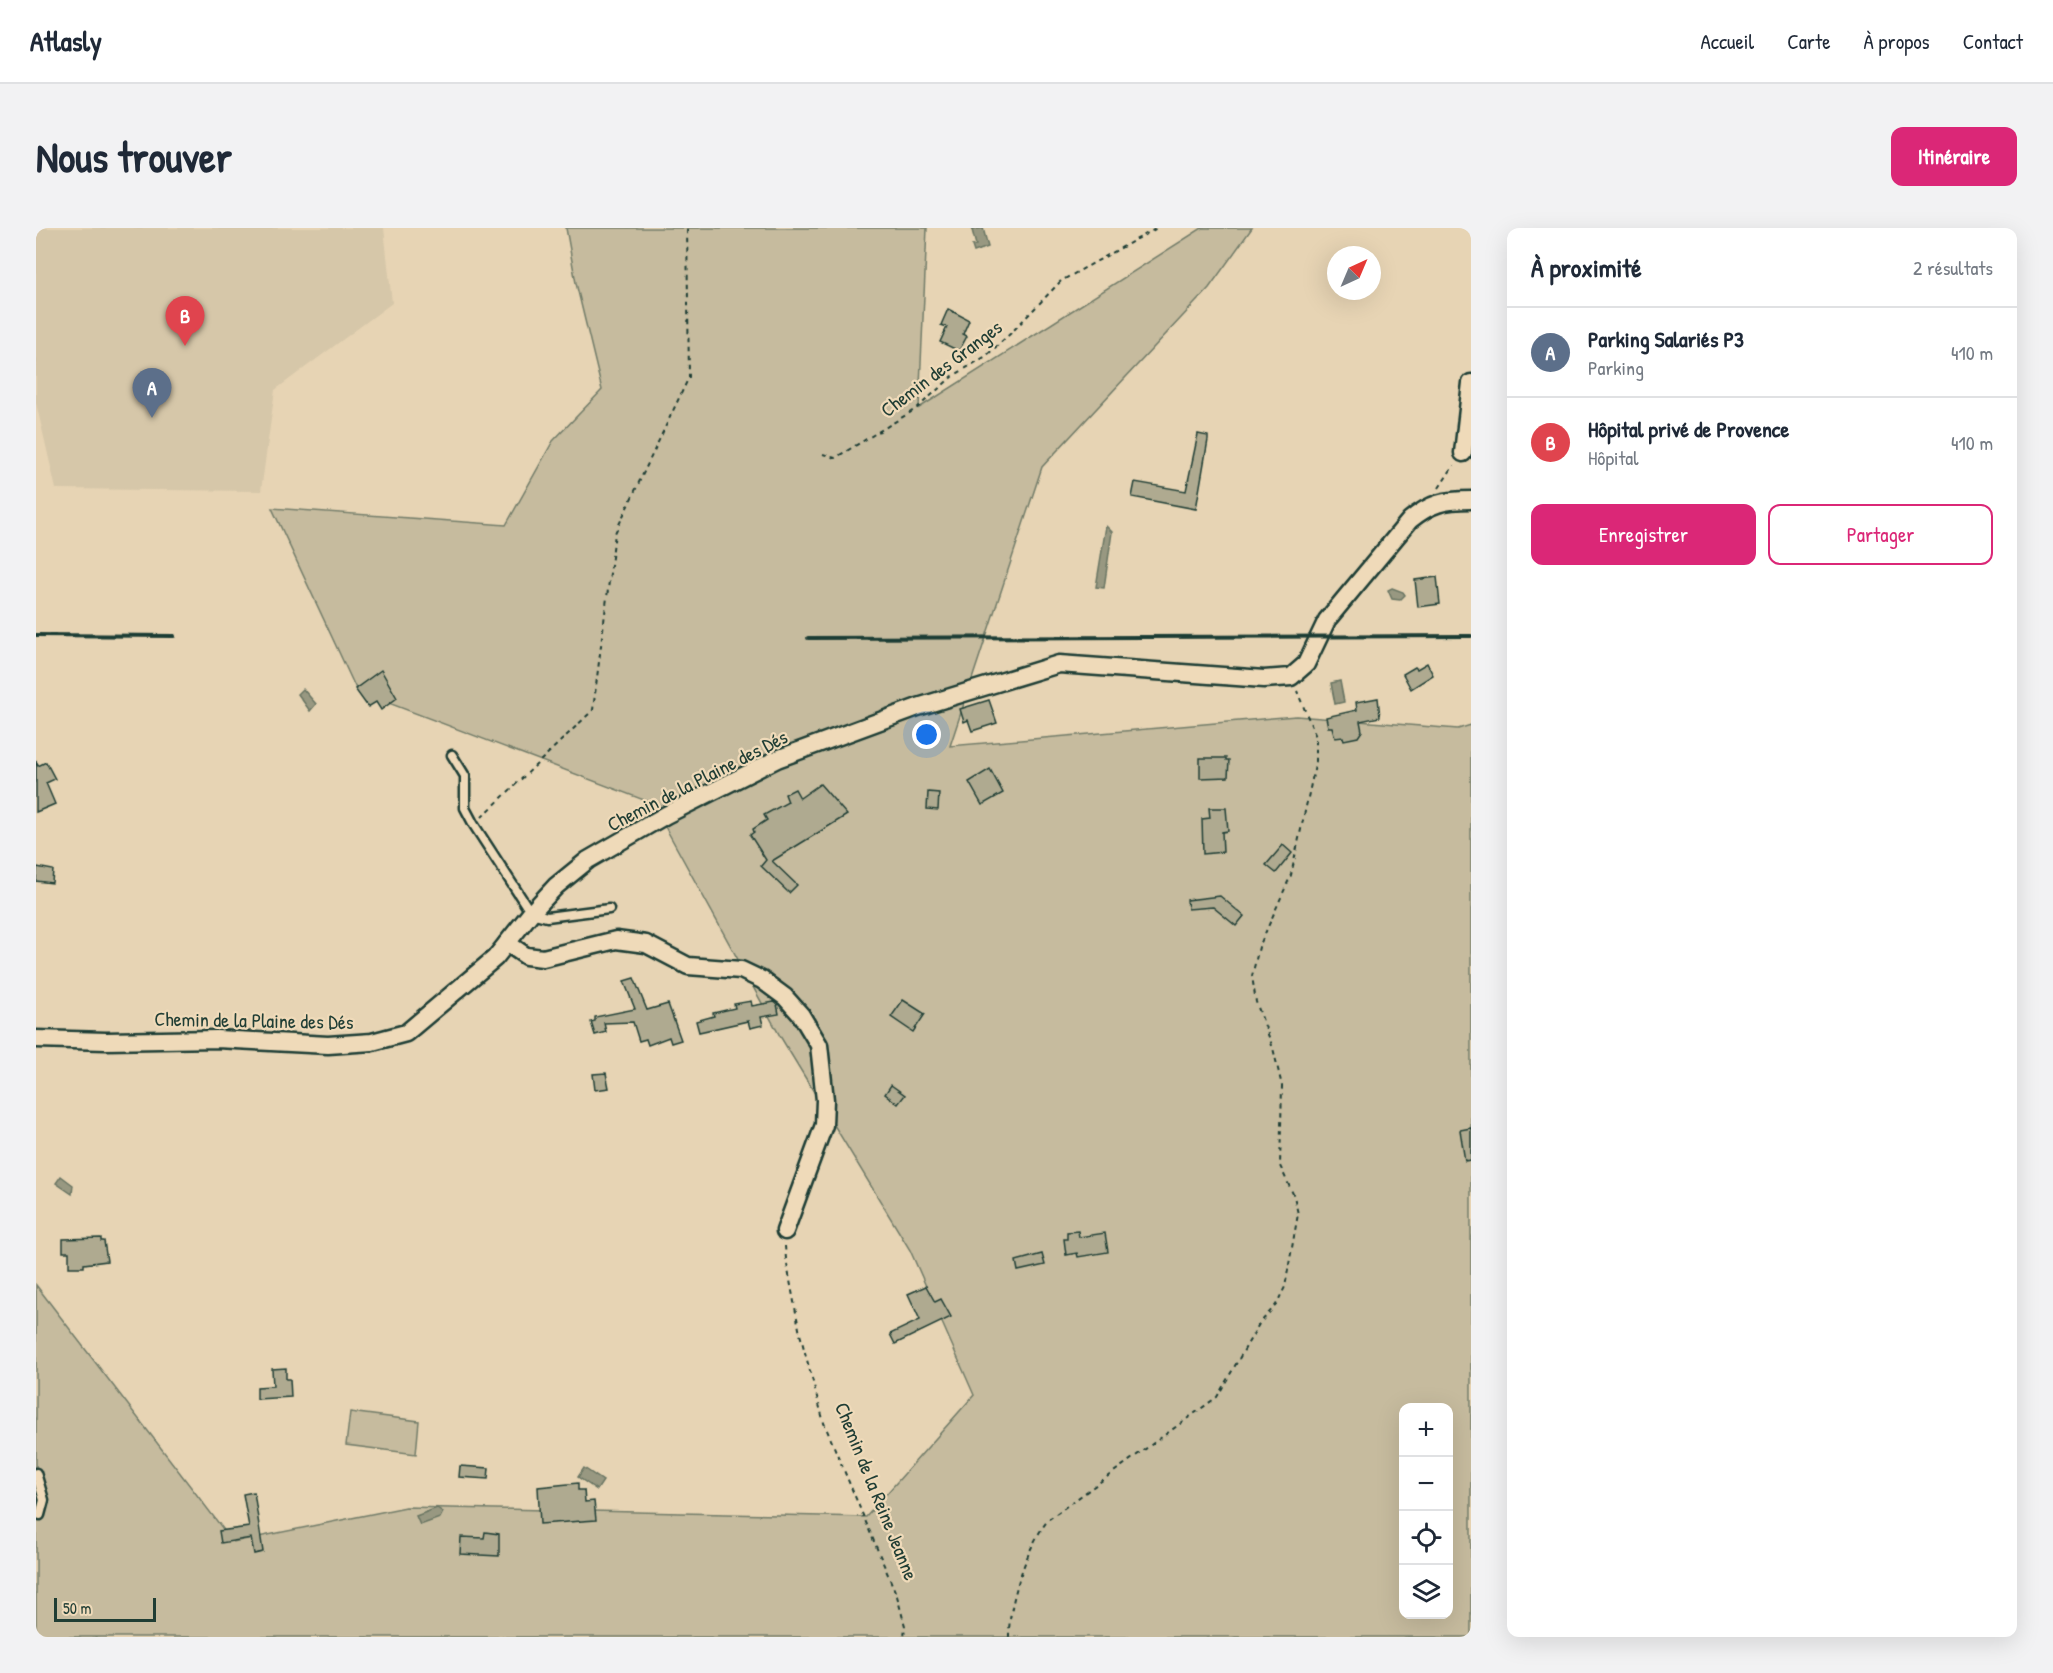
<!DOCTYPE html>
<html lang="fr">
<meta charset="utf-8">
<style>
body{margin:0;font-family:"Patrick Hand",sans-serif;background:#f2f2f3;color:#1f2937}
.controls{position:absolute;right:18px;bottom:18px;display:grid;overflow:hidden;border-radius:12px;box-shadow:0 6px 24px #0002}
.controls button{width:54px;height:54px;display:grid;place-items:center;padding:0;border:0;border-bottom:2px solid #e0e1e3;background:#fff;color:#1f2937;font:30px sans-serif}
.compass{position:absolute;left:1291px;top:18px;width:54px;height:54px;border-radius:50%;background:#fff;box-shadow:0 6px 24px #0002;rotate:44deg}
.scale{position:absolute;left:18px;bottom:15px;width:102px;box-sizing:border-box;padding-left:6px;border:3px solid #1f3d34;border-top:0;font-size:16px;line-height:21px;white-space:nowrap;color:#1f3d34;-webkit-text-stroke:4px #efdab9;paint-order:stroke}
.you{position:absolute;left:891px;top:507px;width:21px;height:21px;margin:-15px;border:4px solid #fff;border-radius:50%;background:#1a73e8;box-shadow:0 0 0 9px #1a73e833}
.badge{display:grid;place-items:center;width:39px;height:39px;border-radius:50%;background:#db2777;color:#fff;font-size:20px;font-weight:700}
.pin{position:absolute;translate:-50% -50px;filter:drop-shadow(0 2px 3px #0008)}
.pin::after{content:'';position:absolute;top:32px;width:21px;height:18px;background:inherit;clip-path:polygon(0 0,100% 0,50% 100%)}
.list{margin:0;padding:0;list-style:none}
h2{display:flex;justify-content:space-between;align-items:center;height:78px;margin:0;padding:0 24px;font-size:26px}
h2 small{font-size:20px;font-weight:400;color:#747a83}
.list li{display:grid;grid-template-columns:39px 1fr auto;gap:18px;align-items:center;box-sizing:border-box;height:90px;padding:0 24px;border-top:2px solid #e0e1e3}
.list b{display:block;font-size:22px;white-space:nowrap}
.list p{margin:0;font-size:20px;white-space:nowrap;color:#747a83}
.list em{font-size:20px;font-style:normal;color:#747a83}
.actions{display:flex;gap:12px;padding:18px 24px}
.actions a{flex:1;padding:14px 0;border:2px solid #db2777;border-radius:12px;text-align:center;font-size:21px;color:#db2777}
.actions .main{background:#db2777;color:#fff}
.icon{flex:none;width:33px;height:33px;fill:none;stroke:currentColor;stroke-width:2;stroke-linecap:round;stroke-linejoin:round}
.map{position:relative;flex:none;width:1435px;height:1409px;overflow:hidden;border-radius:12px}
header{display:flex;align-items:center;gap:36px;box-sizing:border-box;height:84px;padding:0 30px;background:#fff;border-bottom:2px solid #e0e1e3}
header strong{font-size:28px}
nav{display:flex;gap:33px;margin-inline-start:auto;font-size:21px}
.intro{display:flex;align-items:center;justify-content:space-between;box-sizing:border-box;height:144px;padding:0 36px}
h1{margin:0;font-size:42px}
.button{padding:15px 27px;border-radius:12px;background:#db2777;color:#fff;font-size:21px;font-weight:700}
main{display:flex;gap:36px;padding:0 36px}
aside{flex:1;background:#fff;border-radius:12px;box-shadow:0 6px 24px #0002}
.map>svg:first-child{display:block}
.built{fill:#d6c7a9}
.green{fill:#c6bb9e;stroke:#727c69;stroke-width:1.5;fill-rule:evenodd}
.water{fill:#989881;stroke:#687462;stroke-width:1.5}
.building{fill:#afaa90;stroke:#1f3d34;stroke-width:1.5}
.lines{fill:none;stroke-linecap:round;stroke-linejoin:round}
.service-casing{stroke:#1f3d34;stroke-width:13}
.minor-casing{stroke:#1f3d34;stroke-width:21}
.path{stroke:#1f3d34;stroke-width:2;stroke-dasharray:4.5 4.5;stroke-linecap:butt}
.service{stroke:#efdab9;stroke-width:8}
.minor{stroke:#efdab9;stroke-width:16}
.rail{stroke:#1f3d34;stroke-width:4}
.labels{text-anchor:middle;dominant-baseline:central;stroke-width:4.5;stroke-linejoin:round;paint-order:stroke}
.street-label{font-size:20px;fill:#1f3d34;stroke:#efdab9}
</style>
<header>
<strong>Atlasly</strong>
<nav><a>Accueil</a><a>Carte</a><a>À propos</a><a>Contact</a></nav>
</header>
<div class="intro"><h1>Nous trouver</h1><a class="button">Itinéraire</a></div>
<main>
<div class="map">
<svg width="1435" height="1409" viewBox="0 0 1435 1409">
<rect width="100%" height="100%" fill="#e7d4b4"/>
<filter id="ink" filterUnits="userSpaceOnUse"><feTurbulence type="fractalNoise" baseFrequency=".0167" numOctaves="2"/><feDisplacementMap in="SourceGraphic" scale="12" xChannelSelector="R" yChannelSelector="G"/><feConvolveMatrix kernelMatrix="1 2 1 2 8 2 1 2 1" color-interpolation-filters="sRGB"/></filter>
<g filter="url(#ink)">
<polygon class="built" points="0,0 348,0 356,75 239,162 225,263 20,261 0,175"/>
<g class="green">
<path d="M 530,0 L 891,0 L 883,180 L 1166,0 L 1216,0 L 1173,60 L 1006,239 L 914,518 L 1260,488 L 1422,501 L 1435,497 L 1435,1409 L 0,1409 L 0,1057 L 197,1314 L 370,1279 L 830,1289 L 938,1167 L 874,1022 L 744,808 L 616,575 L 321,463 L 236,280 L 470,297 L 517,213 L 566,162 L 540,55 ZM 1368,1180 L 1412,1180 L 1412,1386 L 1368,1386 Z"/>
<polygon points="314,1184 383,1193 380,1226 310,1217"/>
</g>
<g class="water">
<polygon points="947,0 952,19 938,24 936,18 940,17 936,2"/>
<polygon points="1070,298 1076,304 1068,360 1060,359"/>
<polygon points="1356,360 1367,364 1369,367 1364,372 1356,371 1352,362"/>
<polygon points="1304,453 1308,474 1299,476 1295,455"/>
<polygon points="267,461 280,476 274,483 262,466"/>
<polygon points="25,948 37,957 36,966 20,955"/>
<polygon points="548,1240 567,1253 561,1262 542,1249"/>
<polygon points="401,1280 407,1284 404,1290 384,1297 380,1288"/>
</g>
<g class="building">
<polygon points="912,81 933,92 927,106 931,108 923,123 904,114 911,99 905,97"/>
<polygon points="1162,206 1172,208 1172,212 1160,281 1096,269 1099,254 1150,263"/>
<polygon points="1401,349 1404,376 1382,379 1379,352"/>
<polygon points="1391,435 1397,447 1375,461 1367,446 1379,439 1381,441"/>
<polygon points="345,442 361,470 345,482 340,474 332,479 319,461"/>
<polygon points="1342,470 1344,489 1324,493 1326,503 1322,509 1308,512 1307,509 1299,510 1296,499 1292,499 1290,489 1321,482 1320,474"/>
<polygon points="953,472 961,495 936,503 932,492 928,494 924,481"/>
<polygon points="1164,530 1190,530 1190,532 1193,532 1192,549 1164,550"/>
<polygon points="0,533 2,538 10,534 19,551 10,555 19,576 0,584"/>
<polygon points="954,541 967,565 946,577 933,554"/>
<polygon points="784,556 811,587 736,633 761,657 753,665 725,638 730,632 714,607 718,604 717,601 731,592 728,587 752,574 749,566 759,561 764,570"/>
<polygon points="892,564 903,565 902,582 891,581"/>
<polygon points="1173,580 1190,580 1192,603 1186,604 1187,624 1167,626 1166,591 1174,590"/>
<polygon points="1247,617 1256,625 1240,645 1230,637"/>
<polygon points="1,639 17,642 16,655 0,653"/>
<polygon points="1184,668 1208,688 1200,698 1177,679 1152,681 1151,672"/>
<polygon points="598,750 611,782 632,776 645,812 635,815 633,809 612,817 610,811 603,813 597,794 568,795 570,804 559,807 555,794 559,793 559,789 599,781 588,753"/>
<polygon points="867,772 889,786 877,804 855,789"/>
<polygon points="715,773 716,778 738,774 741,776 743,786 725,789 727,797 714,800 712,793 663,804 660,793 678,788 677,785 699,780 698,776"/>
<polygon points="570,845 573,860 559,862 557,846"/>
<polygon points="855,857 869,867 862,876 849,866"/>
<polygon points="1435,900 1435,932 1429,933 1424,902"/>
<polygon points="1042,1003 1043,1009 1069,1005 1072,1024 1042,1029 1041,1025 1030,1027 1028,1011 1031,1011 1031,1004"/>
<polygon points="65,1010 65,1013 68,1013 71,1033 48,1036 48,1039 33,1039 33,1024 27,1024 27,1011"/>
<polygon points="1006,1026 1009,1037 982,1043 980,1033"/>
<polygon points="890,1058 899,1074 905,1071 915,1089 859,1116 854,1106 884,1092 872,1066"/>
<polygon points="250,1140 250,1151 254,1151 255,1169 221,1171 221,1159 237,1158 236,1141"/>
<polygon points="424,1238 453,1240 452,1251 423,1249"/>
<polygon points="542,1255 542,1262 548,1262 549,1274 558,1273 560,1292 504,1296 502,1259"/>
<polygon points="218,1264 227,1324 218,1326 215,1310 185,1315 183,1303 213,1299 207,1266"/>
<polygon points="449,1304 463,1306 463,1328 424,1326 425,1309 448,1310"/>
</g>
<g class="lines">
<g class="service-casing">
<g id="service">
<polyline points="416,527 429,548 429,580 438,597 495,685 511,689 573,681"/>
<polyline points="0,1245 8,1272 4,1287"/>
</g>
</g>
<g class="minor-casing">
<g id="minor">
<polyline points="1427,225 1435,155"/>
<polyline points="471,715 490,728 507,730 580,712 610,716 652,738 705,742 726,752 749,769 765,787 783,817 789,872 788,897 749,1003"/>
<path d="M 0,811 L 70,813 L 181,811 L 292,817 L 336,814 L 370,805 L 459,730 L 495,685 L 520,658 L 552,632 L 630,587 L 741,531 L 882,479 L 1023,436 L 1228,451 L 1255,449 L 1270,436 L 1291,392 L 1374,292 C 1395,275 1408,272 1435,272"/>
</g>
</g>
<g class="path">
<polyline points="787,226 799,230 880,181 917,148 950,128 975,105 1025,53 1121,0"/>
<polyline points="1403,260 1418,237"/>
<polyline points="446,589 557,482 579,305 653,149 651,0"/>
<polyline points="749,1018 750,1031 764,1106 788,1195 861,1368 869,1398 868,1409"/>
<path d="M 973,1409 C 972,1376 992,1315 1013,1291 L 1181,1169 L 1223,1096 L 1240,1077 L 1249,1059 L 1262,986 L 1258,968 L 1244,938 L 1246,858 L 1237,820 L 1220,774 L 1216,748 L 1223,719 L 1255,647 L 1280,533 L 1280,509 L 1261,463"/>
</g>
<use href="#service" class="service"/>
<use href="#minor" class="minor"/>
<g class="rail">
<polyline points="0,407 138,408"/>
<polyline points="772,410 1435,408"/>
</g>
</g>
</g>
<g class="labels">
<g class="street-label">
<text transform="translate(905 140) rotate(-37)">Chemin des Granges</text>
<text transform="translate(661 552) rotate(-27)">Chemin de la Plaine des Dés</text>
<text transform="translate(218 792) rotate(1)">Chemin de la Plaine des Dés</text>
<text transform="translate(841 1263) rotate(68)">Chemin de la Reine Jeanne</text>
</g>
</g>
</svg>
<div class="controls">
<button>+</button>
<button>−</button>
<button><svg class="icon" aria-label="locate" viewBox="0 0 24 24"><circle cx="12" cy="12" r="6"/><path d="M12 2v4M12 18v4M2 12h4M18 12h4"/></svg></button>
<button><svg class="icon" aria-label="layers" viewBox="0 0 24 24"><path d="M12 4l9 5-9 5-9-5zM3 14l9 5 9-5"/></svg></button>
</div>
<svg class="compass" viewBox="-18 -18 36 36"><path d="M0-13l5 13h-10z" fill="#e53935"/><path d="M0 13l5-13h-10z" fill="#747a83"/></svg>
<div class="scale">50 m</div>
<div class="you"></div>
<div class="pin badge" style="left:116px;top:190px;background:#5c6f8a">A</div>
<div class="pin badge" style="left:149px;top:118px;background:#e0444e">B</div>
</div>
<aside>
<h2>À proximité<small>2 résultats</small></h2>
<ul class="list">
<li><span class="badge" style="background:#5c6f8a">A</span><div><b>Parking Salariés P3</b><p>Parking</p></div><em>410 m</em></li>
<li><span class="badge" style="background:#e0444e">B</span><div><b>Hôpital privé de Provence</b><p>Hôpital</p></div><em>410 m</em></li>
</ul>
<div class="actions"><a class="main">Enregistrer</a><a>Partager</a></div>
</aside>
</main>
